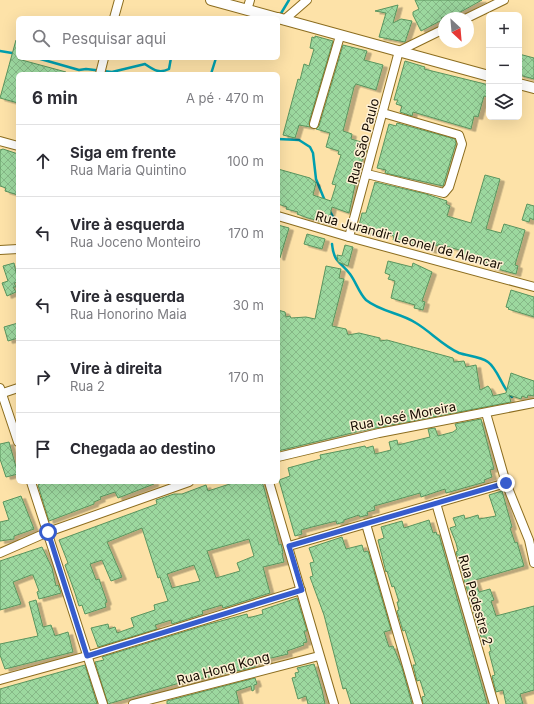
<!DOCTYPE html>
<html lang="pt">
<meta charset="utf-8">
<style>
body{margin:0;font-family:Inter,sans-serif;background:#f2f2f3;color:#2b2b33}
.controls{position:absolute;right:12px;top:12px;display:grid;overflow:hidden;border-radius:6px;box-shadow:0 4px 16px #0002}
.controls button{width:36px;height:36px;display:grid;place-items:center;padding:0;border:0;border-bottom:1px solid #e1e1e2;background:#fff;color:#2b2b33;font:20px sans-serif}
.compass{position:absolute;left:438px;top:12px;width:36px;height:36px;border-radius:50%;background:#fff;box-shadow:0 4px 16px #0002;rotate:154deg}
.stop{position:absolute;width:12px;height:12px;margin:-9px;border:3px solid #365ccd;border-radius:50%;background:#fff}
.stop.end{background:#365ccd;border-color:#fff;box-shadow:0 1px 4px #0008}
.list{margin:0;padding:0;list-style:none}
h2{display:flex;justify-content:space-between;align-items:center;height:52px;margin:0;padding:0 16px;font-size:17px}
h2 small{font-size:13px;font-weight:400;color:#7c7c81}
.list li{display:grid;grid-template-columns:26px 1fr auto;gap:12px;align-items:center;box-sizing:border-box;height:72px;padding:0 16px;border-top:1px solid #e1e1e2}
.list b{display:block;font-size:15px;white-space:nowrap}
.list p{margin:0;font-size:13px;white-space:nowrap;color:#7c7c81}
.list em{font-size:13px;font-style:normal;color:#7c7c81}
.icon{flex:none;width:22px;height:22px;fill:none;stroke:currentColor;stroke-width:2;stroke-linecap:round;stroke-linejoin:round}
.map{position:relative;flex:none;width:534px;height:704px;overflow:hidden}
.search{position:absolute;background:#fff;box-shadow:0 4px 16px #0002;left:16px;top:16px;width:264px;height:44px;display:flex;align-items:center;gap:10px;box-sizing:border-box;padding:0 14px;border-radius:6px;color:#7c7c81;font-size:15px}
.panel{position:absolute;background:#fff;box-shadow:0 4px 16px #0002;left:16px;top:72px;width:264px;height:412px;border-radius:6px}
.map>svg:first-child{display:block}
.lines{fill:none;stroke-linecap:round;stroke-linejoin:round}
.stream{stroke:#009fae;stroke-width:2.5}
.building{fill:url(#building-cross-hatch);stroke:#5a945e;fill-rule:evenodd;filter:url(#shadow)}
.minor-casing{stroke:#8c6d1f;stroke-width:10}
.tertiary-casing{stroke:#8c6d1f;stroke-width:12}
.minor{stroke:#fff;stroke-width:8}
.tertiary{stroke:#fff;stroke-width:10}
.route{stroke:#365ccd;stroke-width:5}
.labels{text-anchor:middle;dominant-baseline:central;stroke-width:3;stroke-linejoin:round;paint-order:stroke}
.street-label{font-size:13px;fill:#150b00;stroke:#fff1d5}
</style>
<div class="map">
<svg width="534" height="704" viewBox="0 0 534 704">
<defs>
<pattern id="building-cross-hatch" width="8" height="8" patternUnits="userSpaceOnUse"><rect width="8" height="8" fill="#9cd89f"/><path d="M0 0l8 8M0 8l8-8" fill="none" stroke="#86b887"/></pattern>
<filter id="shadow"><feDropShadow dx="4.5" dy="2.5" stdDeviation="0" flood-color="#0004"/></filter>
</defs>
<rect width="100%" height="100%" fill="#fde2a8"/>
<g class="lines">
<g class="stream">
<polyline points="280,15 289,0"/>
<polyline points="0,51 18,54"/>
<path d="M 37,58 L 79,70 L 86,69 L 112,72 L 145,64 C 154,70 159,74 169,69 L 171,58"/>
<polyline points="211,74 216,58"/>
<polyline points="278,139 299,140 310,147 313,153 316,179 325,201"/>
<polyline points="330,211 335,221"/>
<path d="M 332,244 C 334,263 340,261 350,274 C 356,282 359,293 366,300 C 381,312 401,313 416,323 C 431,332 442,345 459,353 C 468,356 480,356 488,362 C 498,369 502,388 512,397"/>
</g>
</g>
<g class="building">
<polygon points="415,0 482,0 455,15 453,12 441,18 442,20 421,31 413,15 413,12 419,9"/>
<polygon points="398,5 393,23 401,19 412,21 405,42 379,37 386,13 375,11"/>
<polygon points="315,36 333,41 309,122 310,127 299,125 295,138 283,135 298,79 300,80 304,64 309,66 314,49 310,48 312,37 315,38"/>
<polygon points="16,40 18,41 18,59 66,72 65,74 18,74 18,103 0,98"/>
<polygon points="343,45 367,51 364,60 383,65 376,90 356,84 354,87 343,131 352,134 351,139 368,144 364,158 363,158 358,171 349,213 332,207 328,223 308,218 297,214 298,212 286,209 287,207 278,204 278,169 310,178 316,183 313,195 331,201 336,185 332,184 341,155 338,154 339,151 326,147 330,133 316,129 319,126"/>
<polygon points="519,54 534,58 534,79 519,75"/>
<polygon points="405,61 425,67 424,69 489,85 489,97 484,96 478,117 474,116 471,129 413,112 412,116 400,112 402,106 396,104 398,100 394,100"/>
<polygon points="397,123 455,139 456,143 443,186 385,173 386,170 377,168 389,124 396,126"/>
<polygon points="3,149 18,154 18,195 5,191 6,188 0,186 0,150"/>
<polygon points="485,175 500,179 486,229 501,233 504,224 525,230 515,265 518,266 516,274 490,267 491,264 462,256 463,251 438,244 438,246 434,245 432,251 416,244 393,240 394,236 381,232 379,236 358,230 362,213 366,213 375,182 426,194 447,201 446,204 450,206 447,216 471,223"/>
<polygon points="527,204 534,206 534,220 530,218 529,222 522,220"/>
<polygon points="278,225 289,228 280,258 278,257"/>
<polygon points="307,234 325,239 322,249 304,244"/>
<polygon points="345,245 353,247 348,266 338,262 337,255 342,256"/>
<polygon points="388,261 412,267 413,263 432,272 422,301 425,302 423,310 414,308 415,305 391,298 395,281 388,279 390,275 385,273"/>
<polygon points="14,263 18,282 14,283 16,287 13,287 16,292 7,296 2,283 8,281 3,266"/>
<polygon points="326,266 341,269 339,278 344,279 332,326 346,329 348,335 359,333 380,338 380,341 387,340 453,358 454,362 464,361 466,367 476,365 480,390 488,386 491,390 493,396 506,393 511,373 522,377 534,381 534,396 528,395 527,398 522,396 521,399 509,395 511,402 360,431 278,451 278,310 285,312 286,317 290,316 291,318 306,317 315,319"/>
<polygon points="511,290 534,297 534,317 508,309 509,308 506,307"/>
<polygon points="18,323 18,338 8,341 4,327"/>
<polygon points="481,419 494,469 490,470 492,477 484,480 485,482 446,493 445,489 421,497 420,493 385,503 374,506 375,510 367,512 368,515 360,517 359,515 344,520 344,522 337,524 336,521 312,527 301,530 302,534 295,536 279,480 290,476 288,468 321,459 320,455 365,446 366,448 373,446 375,454 391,450 389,442 397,440 398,445 430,437 428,429 435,428 438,436 453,432 457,429 455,424"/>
<polygon points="9,442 18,474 6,477 0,459 0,444"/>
<polygon points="39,482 154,482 154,484 118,498 115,492 100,497 101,499 94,502 94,504 49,521 38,485 40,484"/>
<path d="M 236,482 L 262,482 L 264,488 L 279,545 L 281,544 L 283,553 L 282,554 L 284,562 L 263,567 L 270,593 L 223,608 L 222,605 L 202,611 L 203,614 L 172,624 L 171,620 L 155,625 L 157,629 L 98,647 L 91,628 L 108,624 L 109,629 L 115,627 L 117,633 L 134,627 L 131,618 L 155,610 L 154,605 L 168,601 L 160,577 L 158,578 L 142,528 L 107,542 L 122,577 L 111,581 L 102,560 L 90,564 L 96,580 L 99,579 L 107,602 L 105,603 L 106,607 L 85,614 L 82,605 L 79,606 L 75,593 L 65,565 L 68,563 L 59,540 L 157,504 L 156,500 L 174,494 L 182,494 L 206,485 L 208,491 ZM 249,539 L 254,556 L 237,563 L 240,571 L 216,578 L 207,551 ZM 194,565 L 200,581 L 172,588 L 167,574 Z"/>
<polygon points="502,491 512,527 510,528 515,543 517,542 524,566 475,580 479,592 490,589 494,600 491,601 496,616 534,606 534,690 520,694 523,704 506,704 503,690 496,692 492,676 495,675 489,652 491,651 489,643 486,637 481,637 456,552 458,551 456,543 450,528 456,526 453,518 464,515 465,519 478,515 479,519 496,516 489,495"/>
<polygon points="21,496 34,529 14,536 14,539 0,541 0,522 9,520 3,502"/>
<polygon points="429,520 433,533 436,532 437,535 439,535 487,704 423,704 422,697 425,696 420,680 417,681 413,665 416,665 405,630 403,631 397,611 399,610 397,602 399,602 394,586 392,587 387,571 386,572 378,540 384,538 381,527 402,521 404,528"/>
<polygon points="342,537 346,549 362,545 364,552 368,551 391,630 384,632 389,647 393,646 402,668 412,704 351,704 346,688 343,689 324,615 310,577 313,576 310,563 314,562 309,548"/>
<polygon points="42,547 52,568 56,586 58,585 61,593 39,599 37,592 39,591 33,575 31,575 13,582 21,604 0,610 0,561"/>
<polygon points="297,598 307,631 304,631 307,642 303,643 304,645 287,651 288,654 267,659 268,661 255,664 255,667 176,684 108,704 95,662 104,660 102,657 206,625 247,614 248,618 263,614 262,610"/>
<polygon points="36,600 43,627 51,625 55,636 68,632 73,652 5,669 0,655 0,644 38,636 29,602"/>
<polygon points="314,664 322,690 325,704 308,704 306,696 298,699 292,678 296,677 295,673 299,672 297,668"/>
<polygon points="85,665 97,704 0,704 0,689"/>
<polygon points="255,678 257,684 254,685 254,690 252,691 251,686 236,691 239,704 167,704 167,701"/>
</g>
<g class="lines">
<g class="minor-casing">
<g id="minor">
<polyline points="247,10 250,0"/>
<polyline points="114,18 119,0"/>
<polyline points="467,18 504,0"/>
<polyline points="284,20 307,0"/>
<polyline points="100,74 104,58"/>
<polyline points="314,124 340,36"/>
<polyline points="0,141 18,146"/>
<polyline points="367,174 444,193 449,187 462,144 459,135 383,113"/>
<polyline points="278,216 349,237 534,287"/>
<polyline points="349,237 399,51 444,29"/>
<polyline points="0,250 18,249"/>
<polyline points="0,388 18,442"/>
<polyline points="0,394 18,388"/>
<polyline points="486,413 506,483 529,540 534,563"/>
<polyline points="278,457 379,433 534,403"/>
<polyline points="31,482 103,704"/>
<polyline points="269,482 334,704"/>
<polyline points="436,503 494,704"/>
<polyline points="366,524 418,704"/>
<polyline points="289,546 506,483"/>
<polyline points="0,553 48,532 189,482"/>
<polyline points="0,680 87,656 301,590"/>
<polyline points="133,704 319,656"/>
</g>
</g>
<g class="tertiary-casing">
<g id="tertiary">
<polyline points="211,0 277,18"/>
<polyline points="278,18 489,76"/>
<polyline points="519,84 534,88"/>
</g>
</g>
<use href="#minor" class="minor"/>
<use href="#tertiary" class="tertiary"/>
</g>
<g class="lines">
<polyline class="route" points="48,532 87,656 302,590 289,546 506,483"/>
</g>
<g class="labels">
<g class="street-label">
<text transform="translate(363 141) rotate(-75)">Rua São Paulo</text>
<text transform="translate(409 240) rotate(15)">Rua Jurandir Leonel de Alencar</text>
<text transform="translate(403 416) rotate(-11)">Rua José Moreira</text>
<text transform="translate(476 600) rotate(74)">Rua Pedestre 2</text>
<text transform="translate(223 668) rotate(-15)">Rua Hong Kong</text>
</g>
</g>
</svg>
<div class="controls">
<button>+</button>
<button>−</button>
<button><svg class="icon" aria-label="layers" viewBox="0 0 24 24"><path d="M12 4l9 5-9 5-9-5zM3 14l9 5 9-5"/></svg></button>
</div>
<svg class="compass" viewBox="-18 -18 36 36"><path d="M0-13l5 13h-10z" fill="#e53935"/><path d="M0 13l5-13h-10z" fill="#7c7c81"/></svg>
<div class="stop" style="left:48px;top:532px"></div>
<div class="stop end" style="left:506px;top:483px"></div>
<div class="search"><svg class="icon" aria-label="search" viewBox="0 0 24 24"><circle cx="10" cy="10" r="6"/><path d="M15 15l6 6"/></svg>Pesquisar aqui</div>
<section class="panel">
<h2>6 min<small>A pé · 470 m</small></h2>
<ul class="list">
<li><svg class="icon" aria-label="ahead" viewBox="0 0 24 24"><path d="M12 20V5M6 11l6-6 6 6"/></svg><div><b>Siga em frente</b><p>Rua Maria Quintino</p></div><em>100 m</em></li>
<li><svg class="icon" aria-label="left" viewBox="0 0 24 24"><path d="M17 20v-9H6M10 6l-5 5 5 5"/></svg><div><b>Vire à esquerda</b><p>Rua Joceno Monteiro</p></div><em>170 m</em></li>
<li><svg class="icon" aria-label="left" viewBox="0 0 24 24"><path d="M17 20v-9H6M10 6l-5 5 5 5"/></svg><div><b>Vire à esquerda</b><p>Rua Honorino Maia</p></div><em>30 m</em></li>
<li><svg class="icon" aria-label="right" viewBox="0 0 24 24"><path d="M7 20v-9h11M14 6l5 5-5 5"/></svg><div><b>Vire à direita</b><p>Rua 2</p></div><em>170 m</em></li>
<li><svg class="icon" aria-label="arrive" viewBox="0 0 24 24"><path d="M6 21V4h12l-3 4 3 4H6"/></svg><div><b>Chegada ao destino</b></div></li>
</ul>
</section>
</div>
